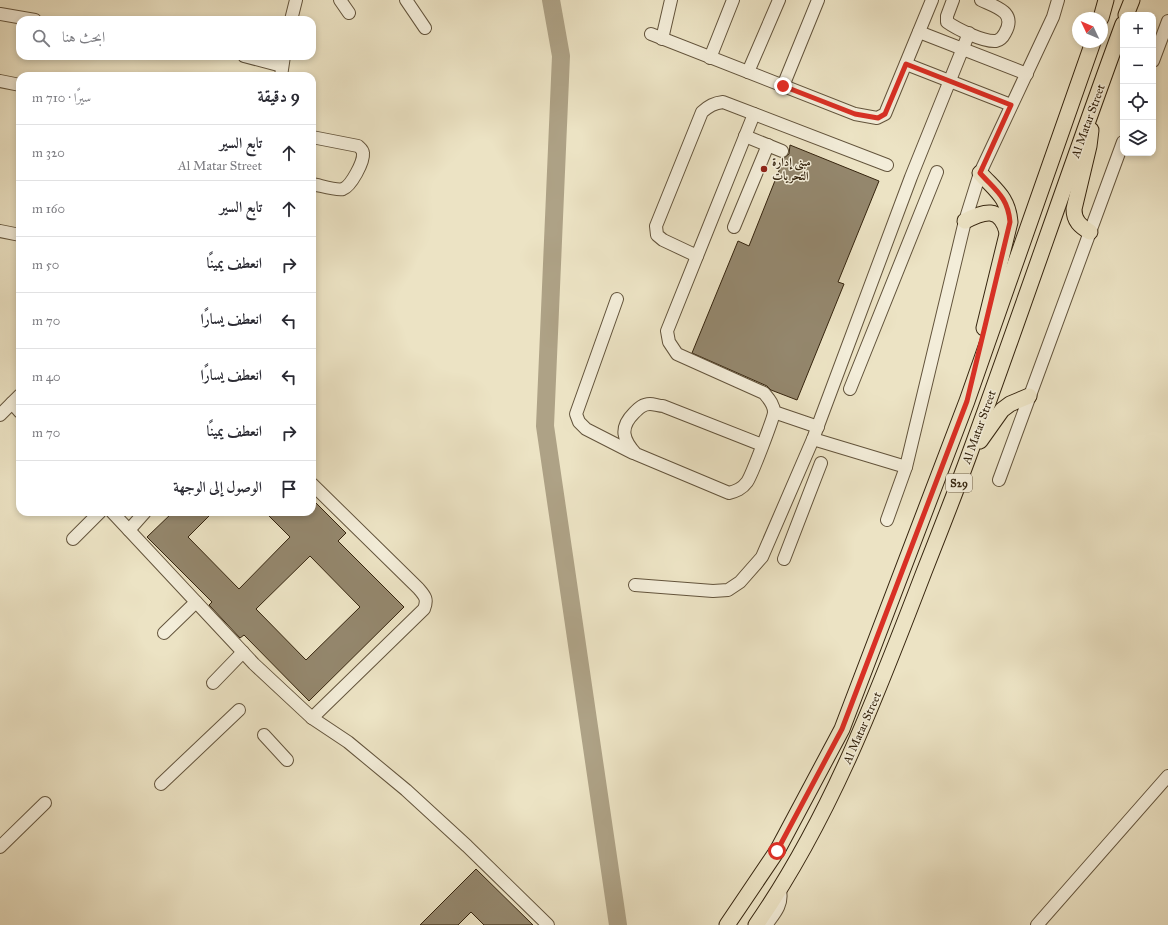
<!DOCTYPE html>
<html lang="ar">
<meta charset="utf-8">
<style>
body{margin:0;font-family:"IM FELL Great Primer",Amiri,serif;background:#f7f7f7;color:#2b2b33;direction:rtl}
.controls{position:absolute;right:12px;top:12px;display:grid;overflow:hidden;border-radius:8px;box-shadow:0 2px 6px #0003}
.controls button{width:36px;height:36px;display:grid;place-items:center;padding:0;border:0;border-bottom:1px solid #e1e1e2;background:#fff;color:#2b2b33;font:20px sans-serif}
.compass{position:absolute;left:1072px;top:12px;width:36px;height:36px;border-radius:50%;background:#fff;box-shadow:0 2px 6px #0003;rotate:314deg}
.stop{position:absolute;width:12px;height:12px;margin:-9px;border:3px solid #d93025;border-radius:50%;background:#fff}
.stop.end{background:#d93025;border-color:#fff;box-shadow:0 1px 4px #0008}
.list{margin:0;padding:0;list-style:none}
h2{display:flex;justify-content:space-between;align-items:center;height:52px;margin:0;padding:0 16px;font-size:17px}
h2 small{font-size:13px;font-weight:400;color:#7c7c81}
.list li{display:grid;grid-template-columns:26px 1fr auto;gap:12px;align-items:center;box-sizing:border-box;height:56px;padding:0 16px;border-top:1px solid #e1e1e2}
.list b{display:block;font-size:15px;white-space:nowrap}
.list p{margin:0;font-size:13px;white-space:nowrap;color:#7c7c81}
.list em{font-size:13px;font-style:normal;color:#7c7c81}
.icon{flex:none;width:22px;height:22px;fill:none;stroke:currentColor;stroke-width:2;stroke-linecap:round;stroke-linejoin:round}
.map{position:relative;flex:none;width:1168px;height:925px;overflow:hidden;direction:ltr}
.search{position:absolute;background:#fff;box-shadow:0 2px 6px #0003;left:16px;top:16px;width:300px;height:44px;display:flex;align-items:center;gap:10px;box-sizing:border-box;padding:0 14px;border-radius:12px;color:#7c7c81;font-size:15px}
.panel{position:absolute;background:#fff;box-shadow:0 2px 6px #0003;left:16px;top:72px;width:300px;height:444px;border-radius:12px;direction:rtl}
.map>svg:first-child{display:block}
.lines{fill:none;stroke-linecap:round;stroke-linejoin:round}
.river{stroke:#aea286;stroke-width:18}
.building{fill:#94876d;stroke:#35240e;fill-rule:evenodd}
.minor-casing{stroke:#63543c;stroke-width:14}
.major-casing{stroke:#35240e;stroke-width:17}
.minor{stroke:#f3edd9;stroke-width:12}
.major{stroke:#ece3c4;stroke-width:15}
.route{stroke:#d93025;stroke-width:5}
.poi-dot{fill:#8f2418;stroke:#f3edd9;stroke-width:1.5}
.labels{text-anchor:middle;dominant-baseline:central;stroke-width:3;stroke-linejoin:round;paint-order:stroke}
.shield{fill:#f3edd9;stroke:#6e604b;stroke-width:1}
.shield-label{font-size:11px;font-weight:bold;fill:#35240e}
.street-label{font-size:12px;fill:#35240e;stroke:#f3edd9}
.poi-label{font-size:12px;font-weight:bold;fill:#35240e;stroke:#f3edd9;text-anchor:start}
</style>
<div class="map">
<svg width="1168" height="925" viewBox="0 0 1168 925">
<rect width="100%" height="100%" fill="#ece3c4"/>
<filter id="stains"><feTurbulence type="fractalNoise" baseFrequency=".005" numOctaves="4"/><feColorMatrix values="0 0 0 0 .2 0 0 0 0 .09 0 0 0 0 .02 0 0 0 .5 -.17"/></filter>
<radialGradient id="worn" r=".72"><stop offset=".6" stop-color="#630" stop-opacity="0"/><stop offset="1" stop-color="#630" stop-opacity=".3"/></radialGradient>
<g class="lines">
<polyline class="river" points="551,0 561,56 545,426 618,925"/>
</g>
<g class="building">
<polygon points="790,145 879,181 838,282 844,284 797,400 771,390 767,386 692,353 738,241 749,246 784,158 789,154"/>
<path d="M 312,499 L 346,533 L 338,541 L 404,607 L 309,701 L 244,635 L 240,638 L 209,605 L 212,602 L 147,537 L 173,512 L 213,512 L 188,537 L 239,589 L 290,537 L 265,512 L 312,512 ZM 310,556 L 360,607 L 306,660 L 256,609 Z"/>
<polygon points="476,869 533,925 484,925 471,912 458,925 420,925"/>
</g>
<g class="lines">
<g class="minor-casing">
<g id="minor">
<polyline points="340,0 349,13"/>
<polyline points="406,0 425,28"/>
<path d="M 953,0 L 947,16 L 947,22 C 957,29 983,42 996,41 C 1000,40 1003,37 1005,33 C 1017,12 996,7 981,0"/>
<polyline points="0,14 35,20"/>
<polyline points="291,20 296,0"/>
<polyline points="919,32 1027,74"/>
<polyline points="651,34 855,114 877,118 885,114 932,0"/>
<polyline points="662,39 671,0"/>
<polyline points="244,56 282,66"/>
<polyline points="710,58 733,0"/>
<polyline points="1153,61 1168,21"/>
<polyline points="906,64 1011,105"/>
<polyline points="748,72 779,0"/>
<polyline points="281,76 284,56"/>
<polyline points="0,81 20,85"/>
<polyline points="783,86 818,0"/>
<path d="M 754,114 L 667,331 L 669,342 L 677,354 L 764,393 C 768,398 774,404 774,412 C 774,417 751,477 747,482 C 742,489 736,491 729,493 L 636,454 C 623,440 619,428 634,413 C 639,408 643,404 650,404 C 654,404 659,406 663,406 L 762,445"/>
<polyline points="745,136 782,151"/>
<path d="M 312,137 L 358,146 C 360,148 363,150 363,153 C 364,162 351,186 343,189 C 337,191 319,185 312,184"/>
<polyline points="734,227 768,145"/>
<polyline points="0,231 20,235"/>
<path d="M 697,256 L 663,240 L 657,235 L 656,226 L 702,112 C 709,106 714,103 723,102 L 887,165"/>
<polyline points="617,299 576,414 579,422 586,429 633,453"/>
<polyline points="850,389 937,172"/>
<polyline points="12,403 20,412"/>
<polyline points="774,412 818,427"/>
<polyline points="0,415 20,395"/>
<polyline points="813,439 906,467"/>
<polyline points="999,480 1123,142"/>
<polyline points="112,512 254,664 312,718 348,742 406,790 467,846 548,925"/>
<polyline points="887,520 906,467 965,221 980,173 1053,17 1058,0"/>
<polyline points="129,530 145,512"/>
<polyline points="73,539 100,512"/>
<polyline points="784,559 821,463"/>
<polyline points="635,585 713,591 728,590 740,582 762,557 813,439 911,177 969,33"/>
<polyline points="164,633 196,602"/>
<polyline points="213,683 243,652"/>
<path d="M 312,718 L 424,609 C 428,599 425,596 418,588 L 312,484"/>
<polyline points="264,735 287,760"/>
<polyline points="161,784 239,710"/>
<polyline points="0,847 45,803"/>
<path d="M 766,925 C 774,914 783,905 780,891"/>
<polyline points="1037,925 1168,776"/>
</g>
</g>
<g class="major-casing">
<g id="major">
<polyline points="1126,15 1132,0"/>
<polyline points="1101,18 1106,0"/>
<path d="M 980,173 C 995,190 1008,197 1010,222 L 984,328"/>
<path d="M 965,221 C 984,211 1000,206 1007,232"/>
<path d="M 1090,232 C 1080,226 1074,221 1074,209 L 1089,146 L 1091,130"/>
<polyline points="980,441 1002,410 1010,404 1029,396"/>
<polyline points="727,925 777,851 842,729 967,401 1093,42"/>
<path d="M 756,925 C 831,817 877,694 924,572 C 939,534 954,496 968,458 C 1021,314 1070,168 1123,24"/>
</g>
</g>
<use href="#minor" class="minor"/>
<use href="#major" class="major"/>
</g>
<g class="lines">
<path class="route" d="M 777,851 L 842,729 L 967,401 L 1010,222 C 1008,197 995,190 980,173 L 1011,105 L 906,64 L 885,114 L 878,118 L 855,114 L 783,86"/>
</g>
<circle class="poi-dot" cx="764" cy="169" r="4"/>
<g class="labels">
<rect class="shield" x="946" y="474" width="26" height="18" rx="3"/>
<g class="shield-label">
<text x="959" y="483">S29</text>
</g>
<g class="street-label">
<text transform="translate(1088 121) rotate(-70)">Al Matar Street</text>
<text transform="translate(979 427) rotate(-70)">Al Matar Street</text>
<text transform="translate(862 728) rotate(-66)">Al Matar Street</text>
</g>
<g class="poi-label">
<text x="772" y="162">مبنى إدارة<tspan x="772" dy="14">التحريات</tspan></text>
</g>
</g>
<rect width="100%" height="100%" filter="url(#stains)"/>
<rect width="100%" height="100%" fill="url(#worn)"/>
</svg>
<div class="controls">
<button>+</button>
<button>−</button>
<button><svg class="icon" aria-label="locate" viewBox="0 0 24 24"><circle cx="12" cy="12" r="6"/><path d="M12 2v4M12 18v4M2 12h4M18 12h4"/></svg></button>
<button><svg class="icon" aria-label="layers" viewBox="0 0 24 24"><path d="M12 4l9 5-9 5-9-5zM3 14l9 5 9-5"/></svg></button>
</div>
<svg class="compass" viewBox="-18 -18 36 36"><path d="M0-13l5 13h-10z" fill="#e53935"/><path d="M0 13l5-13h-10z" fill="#7c7c81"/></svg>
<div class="stop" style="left:777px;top:851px"></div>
<div class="stop end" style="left:783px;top:86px"></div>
<div class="search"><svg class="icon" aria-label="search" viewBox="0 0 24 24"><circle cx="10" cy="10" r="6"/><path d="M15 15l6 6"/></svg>ابحث هنا</div>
<section class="panel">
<h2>9 دقيقة<small>سيرًا · 710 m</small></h2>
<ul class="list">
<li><svg class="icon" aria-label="ahead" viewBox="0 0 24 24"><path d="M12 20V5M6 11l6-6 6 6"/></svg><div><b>تابع السير</b><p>Al Matar Street</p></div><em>320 m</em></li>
<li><svg class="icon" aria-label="ahead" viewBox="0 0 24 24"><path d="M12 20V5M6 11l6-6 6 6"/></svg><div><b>تابع السير</b></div><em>160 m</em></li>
<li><svg class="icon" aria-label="right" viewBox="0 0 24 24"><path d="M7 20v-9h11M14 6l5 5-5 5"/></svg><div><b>انعطف يمينًا</b></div><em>50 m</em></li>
<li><svg class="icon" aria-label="left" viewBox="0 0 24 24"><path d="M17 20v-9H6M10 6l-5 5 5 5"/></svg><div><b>انعطف يسارًا</b></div><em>70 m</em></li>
<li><svg class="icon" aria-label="left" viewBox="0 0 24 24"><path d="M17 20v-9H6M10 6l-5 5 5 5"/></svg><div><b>انعطف يسارًا</b></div><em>40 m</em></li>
<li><svg class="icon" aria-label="right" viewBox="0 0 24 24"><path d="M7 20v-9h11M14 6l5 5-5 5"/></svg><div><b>انعطف يمينًا</b></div><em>70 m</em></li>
<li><svg class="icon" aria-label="arrive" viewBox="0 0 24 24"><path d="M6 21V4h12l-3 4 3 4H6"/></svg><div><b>الوصول إلى الوجهة</b></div></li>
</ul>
</section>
</div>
